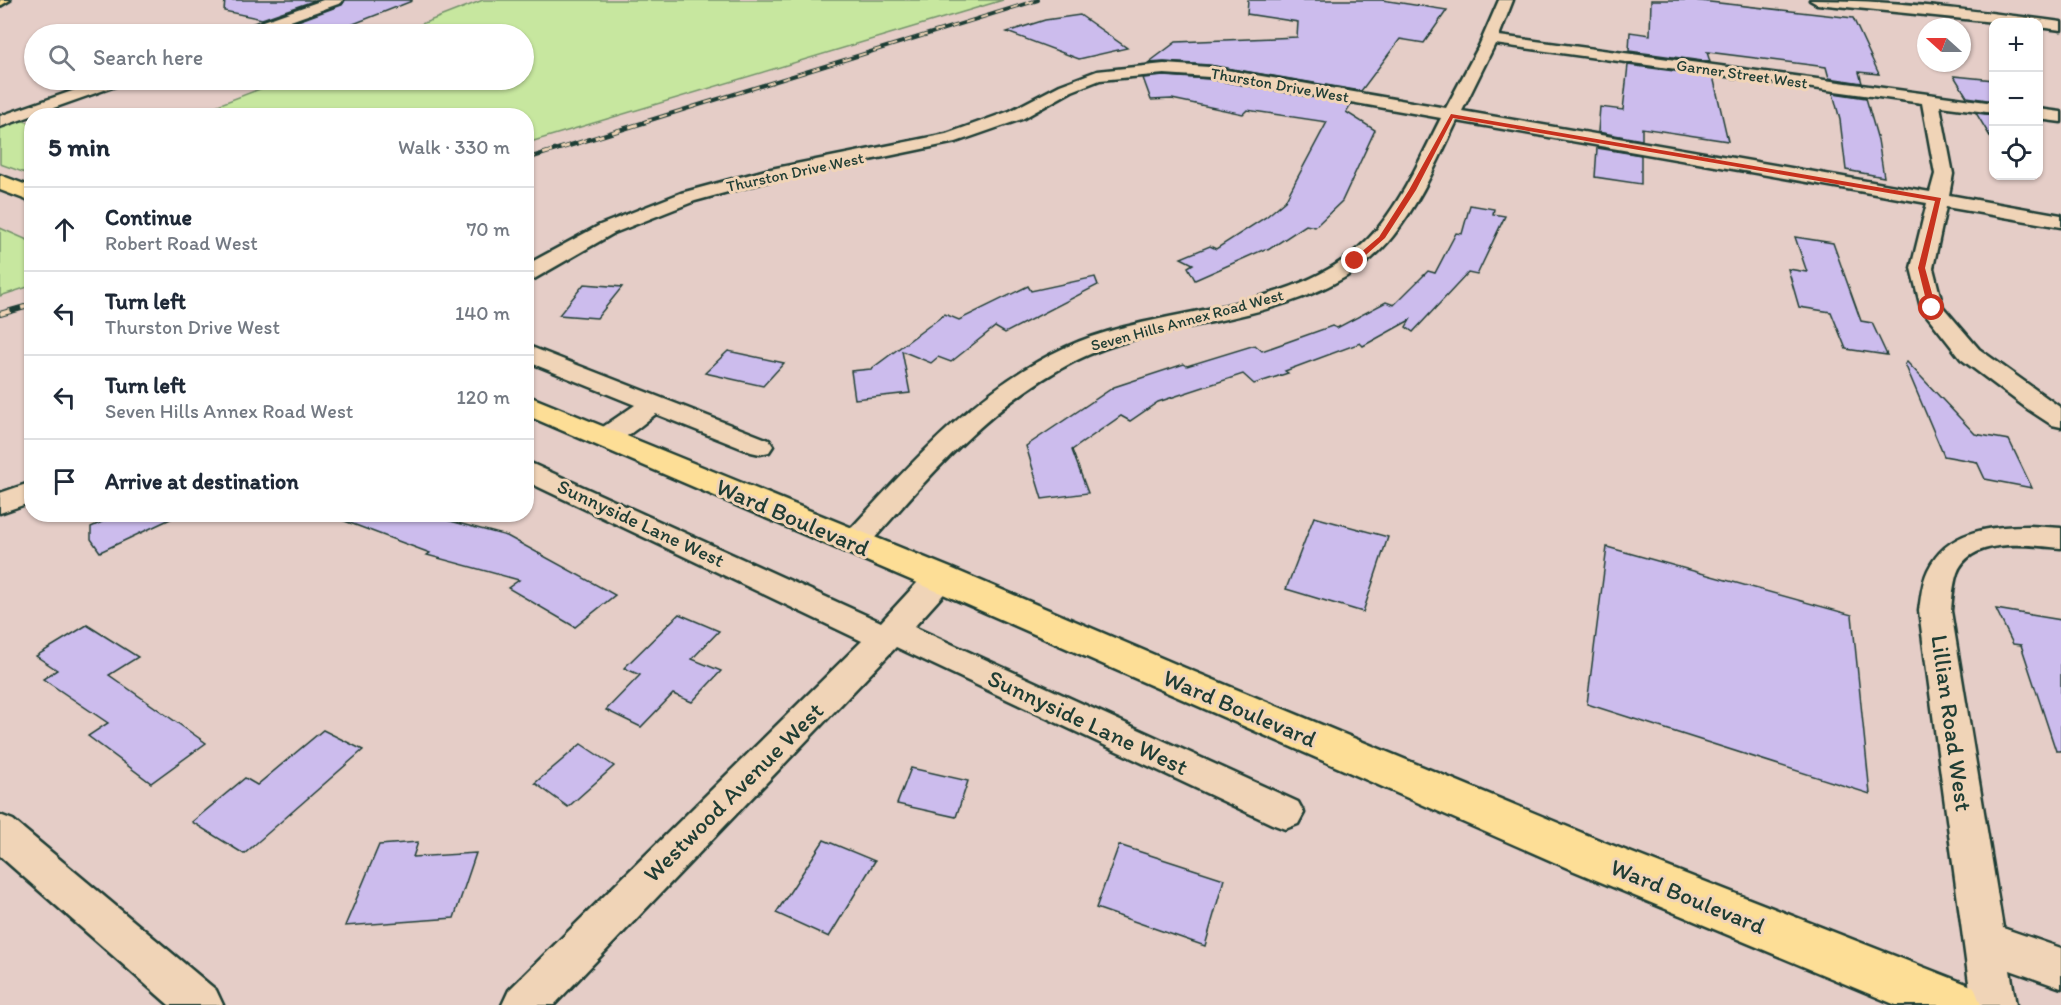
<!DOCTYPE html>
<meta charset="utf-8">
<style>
body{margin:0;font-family:Itim,sans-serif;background:#f6f6f7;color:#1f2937}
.controls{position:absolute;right:18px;top:18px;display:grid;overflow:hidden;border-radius:12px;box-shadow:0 2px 4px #0004}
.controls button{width:54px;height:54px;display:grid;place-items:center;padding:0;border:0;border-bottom:2px solid #e0e1e3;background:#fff;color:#1f2937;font:30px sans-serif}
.compass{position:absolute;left:1917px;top:18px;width:54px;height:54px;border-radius:50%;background:#fff;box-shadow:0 2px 4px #0004;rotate:291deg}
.stop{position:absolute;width:18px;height:18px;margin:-14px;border:4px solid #c8321e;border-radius:50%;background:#fff}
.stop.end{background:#c8321e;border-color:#fff;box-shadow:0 2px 6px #0008}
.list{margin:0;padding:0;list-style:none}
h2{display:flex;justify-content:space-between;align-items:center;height:78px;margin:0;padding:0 24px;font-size:26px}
h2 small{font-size:20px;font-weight:400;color:#747a83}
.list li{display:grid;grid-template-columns:39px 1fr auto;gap:18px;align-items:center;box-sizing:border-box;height:84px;padding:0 24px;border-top:2px solid #e0e1e3}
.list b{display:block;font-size:22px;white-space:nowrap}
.list p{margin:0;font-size:20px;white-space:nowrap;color:#747a83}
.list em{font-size:20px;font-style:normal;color:#747a83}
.icon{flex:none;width:33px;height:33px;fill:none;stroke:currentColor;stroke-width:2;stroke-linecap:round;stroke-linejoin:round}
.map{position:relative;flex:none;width:2061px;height:1005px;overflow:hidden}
.search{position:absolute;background:#fff;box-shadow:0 2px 4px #0004;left:24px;top:24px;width:510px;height:66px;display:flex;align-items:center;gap:15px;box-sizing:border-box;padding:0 21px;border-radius:33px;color:#747a83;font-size:22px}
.panel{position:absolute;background:#fff;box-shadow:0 2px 4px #0004;left:24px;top:108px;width:510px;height:414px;border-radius:24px}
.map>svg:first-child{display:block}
.green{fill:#c7e79f;stroke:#73926a;stroke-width:1.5}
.building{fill:#ccbced;stroke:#1f3d34;stroke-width:1.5}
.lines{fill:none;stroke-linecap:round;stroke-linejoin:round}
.street-casing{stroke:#1f3d34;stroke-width:5}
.primary-casing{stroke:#1f3d34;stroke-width:5}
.street{fill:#f0d4b7;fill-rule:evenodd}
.primary{fill:#fdde96;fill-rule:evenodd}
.rail-far2-casing{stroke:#1f3d34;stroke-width:4}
.rail-far1-casing{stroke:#1f3d34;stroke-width:4.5}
.rail-casing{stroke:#1f3d34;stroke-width:6}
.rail-far2{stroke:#f0d4b7;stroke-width:2;stroke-dasharray:8;stroke-linecap:butt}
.rail-far1{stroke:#f0d4b7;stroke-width:3;stroke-dasharray:9;stroke-linecap:butt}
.rail{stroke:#f0d4b7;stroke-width:4;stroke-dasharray:11;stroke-linecap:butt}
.route{fill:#c8321e}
.labels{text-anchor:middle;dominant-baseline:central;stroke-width:6;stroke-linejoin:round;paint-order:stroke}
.far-street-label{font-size:16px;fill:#1f3d34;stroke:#f0d4b7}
.street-label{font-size:20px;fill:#1f3d34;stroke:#f0d4b7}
.near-street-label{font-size:24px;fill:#1f3d34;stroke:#f0d4b7}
</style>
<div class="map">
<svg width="2061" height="1005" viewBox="0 0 2061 1005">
<rect width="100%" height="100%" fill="#e5cdc7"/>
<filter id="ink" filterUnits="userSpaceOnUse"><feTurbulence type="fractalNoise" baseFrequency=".0167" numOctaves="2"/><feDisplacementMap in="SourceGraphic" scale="12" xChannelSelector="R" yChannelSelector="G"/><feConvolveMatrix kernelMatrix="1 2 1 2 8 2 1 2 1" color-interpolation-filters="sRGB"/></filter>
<g filter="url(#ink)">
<g class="green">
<polygon points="483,0 1003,0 527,143 526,116 192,115 283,80 524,80 524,34 396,34"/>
<polygon points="12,118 31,123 31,175 0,164 0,122"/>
<polygon points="0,228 32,242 31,286 0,296"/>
</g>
<g class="building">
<polygon points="225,0 316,0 262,19 224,11"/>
<polygon points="345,0 412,0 412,1 328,34 287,25 342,5"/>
<polygon points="1248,0 1382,0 1447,10 1424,43 1400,39 1361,91 1209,65 1164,62 1148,63 1176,42 1297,37 1298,22 1247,14"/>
<polygon points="1651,0 1692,0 1853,18 1879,74 1859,72 1862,83 1829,78 1826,67 1803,64 1707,52 1710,62 1629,51 1630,32 1650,35"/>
<polygon points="1080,15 1127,48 1079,59 1007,32 1045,20"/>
<polygon points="1628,65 1713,76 1728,141 1642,128 1642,140 1598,132 1600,107 1623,110"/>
<polygon points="1164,76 1209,79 1351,104 1346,112 1375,130 1342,201 1315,227 1306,225 1268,250 1265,249 1195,280 1188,267 1193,264 1181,258 1210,246 1216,249 1266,217 1285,201 1327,122 1247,110 1243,114 1172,99 1151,100 1143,78"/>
<polygon points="1954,76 1994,80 1994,101 1967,97"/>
<polygon points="1833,93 1866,98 1878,140 1884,177 1846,170 1840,120"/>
<polygon points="1976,113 1994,115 1994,143"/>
<polygon points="1597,148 1641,155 1641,184 1595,177"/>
<polygon points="1470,205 1494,209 1493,214 1505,216 1477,275 1468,273 1413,332 1406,327 1410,320 1363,346 1360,343 1285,371 1288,373 1254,384 1243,374 1158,402 1130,421 1121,416 1072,450 1088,493 1042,499 1026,446 1114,387 1184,364 1187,366 1255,345 1262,351 1332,326 1337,328 1386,302 1394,305 1428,271 1435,273 1456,233 1462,234"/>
<polygon points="1795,237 1833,243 1861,321 1872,323 1887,355 1846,349 1831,312 1799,307 1788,269 1807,272"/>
<polygon points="1095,277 1098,285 1005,333 995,327 951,362 938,357 931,363 902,351 910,393 855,399 851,371 871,369 945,314 959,320 1028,286 1031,291"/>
<polygon points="584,284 622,287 597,318 559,315"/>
<polygon points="728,351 784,363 763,386 705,373"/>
<polygon points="1907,362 1975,434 2009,440 2032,488 1985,479 1977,462 1944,456 1905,364"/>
<polygon points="119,514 181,514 100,552 91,539 91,527"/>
<polygon points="335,514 424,514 507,536 615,595 575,627 508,588 519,580 427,555 430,553 334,517"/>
<polygon points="1314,517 1388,537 1363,612 1286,589"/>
<polygon points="1607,547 1852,615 1870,794 1587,704"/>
<polygon points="1996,609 2061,620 2061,751 2056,751 2021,645 2013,644"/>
<polygon points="679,614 719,631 692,659 721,671 692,702 673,694 641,727 606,710 640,675 624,668"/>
<polygon points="87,625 138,657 109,675 206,743 151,783 88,736 108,723 43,679 57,670 36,656"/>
<polygon points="323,730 363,750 244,854 192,822 245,778 257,785"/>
<polygon points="581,744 614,766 568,807 535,783"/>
<polygon points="911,768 968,781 956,817 897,804"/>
<polygon points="824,840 875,861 829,937 776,913"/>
<polygon points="418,842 413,857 476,853 454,918 345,926 379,845"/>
<polygon points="1119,845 1224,879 1205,946 1096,908"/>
</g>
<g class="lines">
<g class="street-casing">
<g id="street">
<polygon points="323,0 343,0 341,3 254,34 234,34 236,31"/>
<path d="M 1499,0 L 1513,0 L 1499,36 L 1994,103 L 1994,113 L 1940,106 L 1953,174 L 1949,195 L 2061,215 L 2061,227 L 1946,207 L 1933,268 L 1943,307 L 1979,349 L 2061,408 L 2061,427 L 2052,425 L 2029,410 L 1961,359 L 1921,308 L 1911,268 L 1927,203 L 1457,121 C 1438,160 1421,201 1393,236 C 1352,289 1275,309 1212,322 C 1165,332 1120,339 1077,360 C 989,404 928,478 864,550 L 854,553 L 844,550 L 839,543 L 844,536 C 911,464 975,389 1066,347 C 1163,302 1305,317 1378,228 C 1405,195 1422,155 1441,118 L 1209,77 L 1164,74 L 1100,80 L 1072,91 L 1022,119 L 956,142 L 768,181 L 695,201 L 614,233 L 534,279 L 526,280 L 526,265 L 600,225 L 681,193 L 766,170 L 946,134 L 1010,111 L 1060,85 L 1097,71 L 1164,64 L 1209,67 L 1446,108 L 1479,46 ZM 1495,44 L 1922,103 L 1935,174 L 1930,192 L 1462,111 Z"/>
<path d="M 1810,0 C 1894,0 1978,11 2061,22 L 2061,30 L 2038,27 L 2038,22 L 1994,22 L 1817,4 Z"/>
<polygon points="104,80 126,80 124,83 0,127 0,116"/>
<polygon points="2038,109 2061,112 2061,122 2038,119"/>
<path d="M 526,345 L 769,440 L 773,446 L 769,452 L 760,454 L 751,452 L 656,414 C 639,426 619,448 597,443 L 593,437 L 597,431 L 635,405 L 526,361 Z"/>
<polygon points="526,461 881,622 929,570 940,567 951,570 955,578 951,586 914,627 1298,802 1304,813 1298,824 1285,829 1272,824 896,647 554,1005 502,1005 509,990 862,641 526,481"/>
<polygon points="32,482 32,502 0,513 0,493"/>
<path d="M 2030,526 L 2061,528 L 2061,548 C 2030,545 1971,536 1957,573 C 1953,585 1952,599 1951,611 L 2003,928 L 2061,948 L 2061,988 L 2010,970 L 2016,1005 L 1972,1005 L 1919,611 C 1921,597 1922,582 1928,570 C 1947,530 1991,526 2030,526 Z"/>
<polygon points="0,815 13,820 216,990 223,1005 169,1005 0,856"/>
</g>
</g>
<g class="primary-casing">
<g id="primary">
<polygon points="0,0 10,0 0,6"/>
<polygon points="0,175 32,187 32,202 0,190"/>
<polygon points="526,395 953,569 1185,668 1604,842 1974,987 1981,1005 1896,1005 1572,870 927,587 526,415"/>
</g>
</g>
<use href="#street" class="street"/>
<use href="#primary" class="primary"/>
<g class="rail-far2-casing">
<polyline id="rail-far2" points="644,122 1038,0"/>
</g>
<g class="rail-far1-casing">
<polyline id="rail-far1" points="526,159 649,121"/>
</g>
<g class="rail-casing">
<polyline id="rail" points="0,314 32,305"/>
</g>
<use href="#rail-far2" class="rail-far2"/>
<use href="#rail-far1" class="rail-far1"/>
<use href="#rail" class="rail"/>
</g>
</g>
<polygon class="route" points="1451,114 1941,198 1925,268 1936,308 1932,310 1928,308 1918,268 1935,201 1453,118 1416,190 1385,238 1358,262 1353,262 1353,259 1379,237 1409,190"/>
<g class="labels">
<g class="far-street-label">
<text transform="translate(1742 74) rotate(8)">Garner Street West</text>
<text transform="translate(1280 85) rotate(10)">Thurston Drive West</text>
<text transform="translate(795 172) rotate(-12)">Thurston Drive West</text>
<text transform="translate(1187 320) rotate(-15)">Seven Hills Annex Road West</text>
</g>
<g class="street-label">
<text transform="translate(641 523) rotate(25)">Sunnyside Lane West</text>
</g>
<g class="near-street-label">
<text transform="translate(793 517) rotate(23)">Ward Boulevard</text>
<text transform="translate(1240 708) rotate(23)">Ward Boulevard</text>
<text transform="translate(1088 722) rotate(25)">Sunnyside Lane West</text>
<text transform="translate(1952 723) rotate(82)">Lillian Road West</text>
<text transform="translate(733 792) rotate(-45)">Westwood Avenue West</text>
<text transform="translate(1688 896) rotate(22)">Ward Boulevard</text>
</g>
</g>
</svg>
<div class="controls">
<button>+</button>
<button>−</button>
<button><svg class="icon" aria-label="locate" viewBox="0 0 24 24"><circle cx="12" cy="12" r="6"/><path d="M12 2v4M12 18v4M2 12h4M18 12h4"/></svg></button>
</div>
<svg class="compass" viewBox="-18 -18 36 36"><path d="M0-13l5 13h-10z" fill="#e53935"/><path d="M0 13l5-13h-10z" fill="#747a83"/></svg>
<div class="stop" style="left:1932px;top:308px"></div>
<div class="stop end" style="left:1355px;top:261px"></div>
<div class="search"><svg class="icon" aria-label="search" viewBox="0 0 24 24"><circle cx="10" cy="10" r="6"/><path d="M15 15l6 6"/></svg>Search here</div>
<section class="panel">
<h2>5 min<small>Walk · 330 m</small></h2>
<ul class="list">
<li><svg class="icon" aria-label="ahead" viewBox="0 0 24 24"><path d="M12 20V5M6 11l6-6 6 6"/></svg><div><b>Continue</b><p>Robert Road West</p></div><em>70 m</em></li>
<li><svg class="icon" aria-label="left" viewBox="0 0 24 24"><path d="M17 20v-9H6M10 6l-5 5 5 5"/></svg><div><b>Turn left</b><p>Thurston Drive West</p></div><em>140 m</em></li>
<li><svg class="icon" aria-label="left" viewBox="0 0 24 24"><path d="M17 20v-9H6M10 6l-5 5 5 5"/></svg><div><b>Turn left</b><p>Seven Hills Annex Road West</p></div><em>120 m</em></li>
<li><svg class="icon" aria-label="arrive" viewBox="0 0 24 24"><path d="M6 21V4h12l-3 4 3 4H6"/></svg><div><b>Arrive at destination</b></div></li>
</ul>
</section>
</div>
